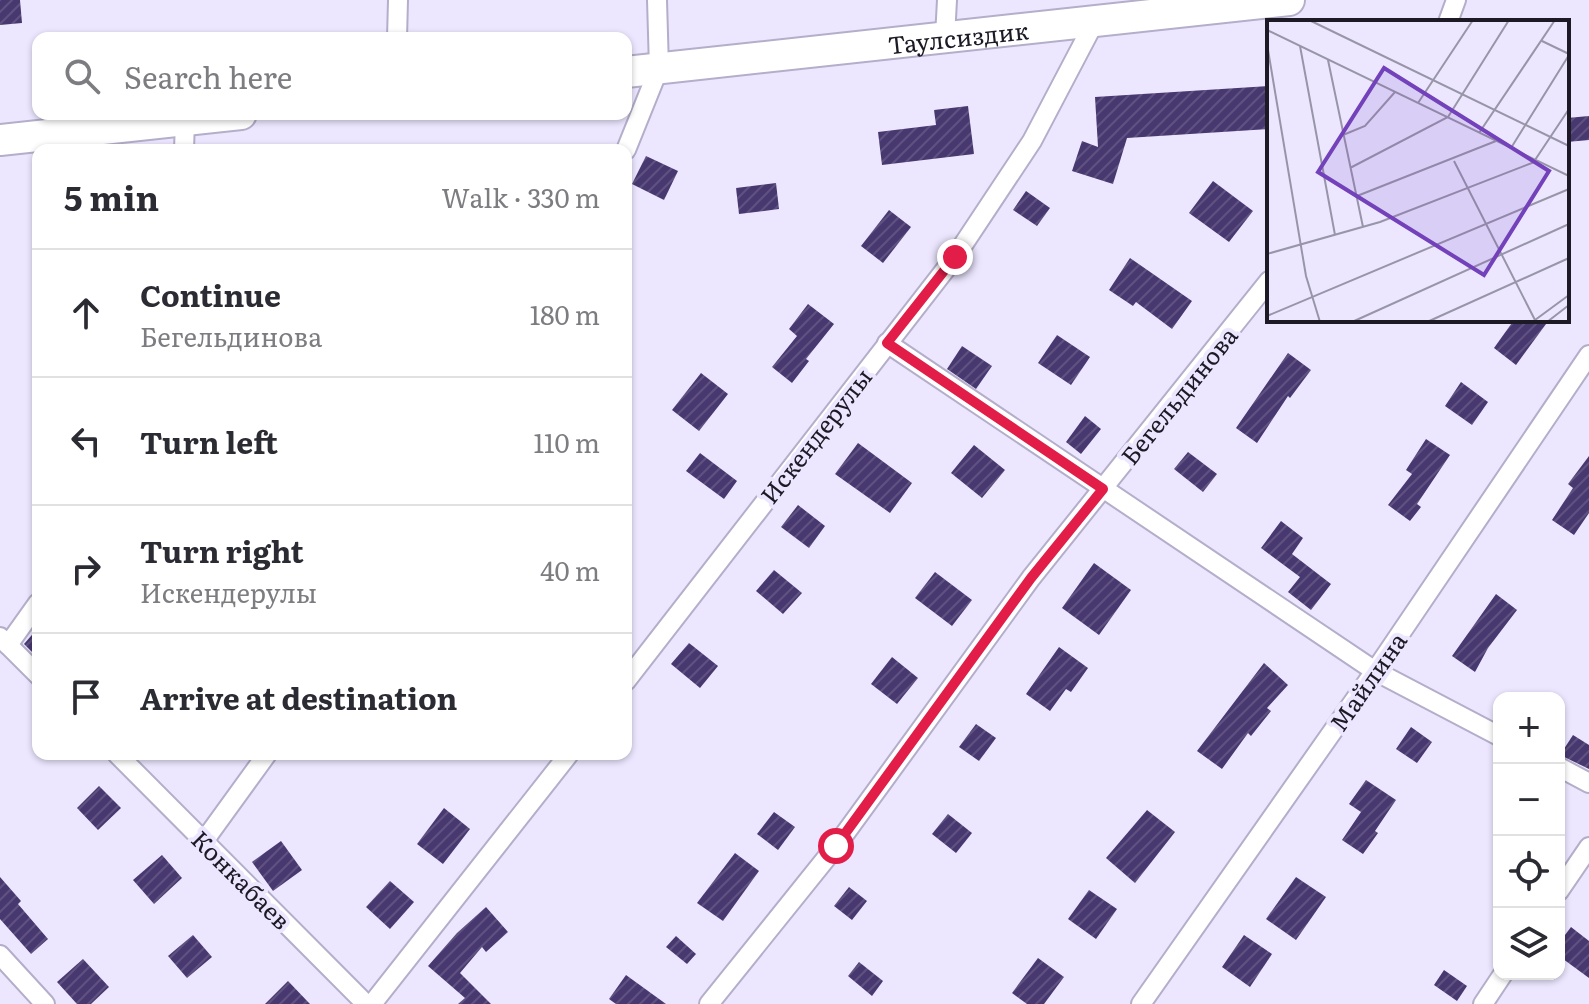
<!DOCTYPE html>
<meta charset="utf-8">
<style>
body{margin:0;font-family:Literata,serif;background:#f7f7f7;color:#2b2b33}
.controls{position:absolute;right:24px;bottom:24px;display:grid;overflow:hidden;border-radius:16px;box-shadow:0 2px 6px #0004}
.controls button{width:72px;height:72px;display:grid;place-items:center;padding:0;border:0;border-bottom:2px solid #e1e1e2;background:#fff;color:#2b2b33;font:40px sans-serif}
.stop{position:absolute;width:24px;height:24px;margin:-18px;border:6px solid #e11d48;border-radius:50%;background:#fff}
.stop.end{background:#e11d48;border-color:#fff;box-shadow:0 2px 8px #0008}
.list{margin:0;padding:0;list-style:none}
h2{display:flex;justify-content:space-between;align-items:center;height:104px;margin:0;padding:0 32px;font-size:34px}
h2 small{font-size:26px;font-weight:400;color:#7c7c81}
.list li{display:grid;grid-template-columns:52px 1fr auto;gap:24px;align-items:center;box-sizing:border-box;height:128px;padding:0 32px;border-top:2px solid #e1e1e2}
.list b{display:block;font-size:30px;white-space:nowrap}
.list p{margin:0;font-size:26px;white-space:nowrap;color:#7c7c81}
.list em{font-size:26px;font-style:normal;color:#7c7c81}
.icon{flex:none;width:44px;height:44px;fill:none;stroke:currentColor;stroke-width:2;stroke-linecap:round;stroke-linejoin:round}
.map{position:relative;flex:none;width:1589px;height:1004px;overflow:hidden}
.search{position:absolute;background:#fff;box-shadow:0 2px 6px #0004;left:32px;top:32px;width:600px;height:88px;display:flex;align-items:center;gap:20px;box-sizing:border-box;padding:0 28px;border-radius:16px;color:#7c7c81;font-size:30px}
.panel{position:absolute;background:#fff;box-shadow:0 2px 6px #0004;left:32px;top:144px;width:600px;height:616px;border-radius:16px}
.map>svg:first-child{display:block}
.building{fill:url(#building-hatch)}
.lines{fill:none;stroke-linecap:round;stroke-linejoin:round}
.minor-casing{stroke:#b4aeca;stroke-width:22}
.primary-casing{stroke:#b4aeca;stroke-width:34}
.minor{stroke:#fff;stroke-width:18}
.primary{stroke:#fff;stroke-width:30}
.route{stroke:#e11d48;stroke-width:10}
.labels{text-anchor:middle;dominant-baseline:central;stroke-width:8;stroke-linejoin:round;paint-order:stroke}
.street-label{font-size:24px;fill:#1d1a25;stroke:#ece7ff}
.inset-road{fill:none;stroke:#9995a8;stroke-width:2}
.view{fill:#7341b9;fill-opacity:0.15;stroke:#7341b9;stroke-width:4}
.inset-edge{fill:none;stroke:#1d1a25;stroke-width:4}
</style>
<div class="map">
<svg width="1589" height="1004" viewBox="0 0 1589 1004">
<defs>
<pattern id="building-hatch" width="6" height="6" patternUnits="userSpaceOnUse" patternTransform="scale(2)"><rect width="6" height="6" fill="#483870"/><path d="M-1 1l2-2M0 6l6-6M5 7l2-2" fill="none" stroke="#5f5280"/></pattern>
</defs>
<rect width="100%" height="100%" fill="#ece7ff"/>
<g class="building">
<polygon points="0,0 20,0 22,23 0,25"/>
<polygon points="1269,86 1269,129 1127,138 1113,184 1072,171 1082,141 1098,147 1095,97"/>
<polygon points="968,106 974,154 882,165 878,132 936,125 934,110"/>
<polygon points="1589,116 1589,140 1567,142 1567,118"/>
<polygon points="646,156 678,171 664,200 632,184"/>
<polygon points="1213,181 1253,211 1229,242 1189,213"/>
<polygon points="776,183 779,209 739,214 736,188"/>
<polygon points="1026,191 1050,208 1037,226 1013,210"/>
<polygon points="889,210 911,227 883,263 861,246"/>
<polygon points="1130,258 1192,301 1172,329 1136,302 1133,306 1109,290"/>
<polygon points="808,304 834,324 806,359 809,361 792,383 772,367 797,336 789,329"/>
<polygon points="1514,320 1549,320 1516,365 1494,348"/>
<polygon points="1057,335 1090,357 1071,385 1038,363"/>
<polygon points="962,346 992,366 976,389 947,369"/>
<polygon points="1288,353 1311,370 1290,398 1288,396 1257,443 1236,428"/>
<polygon points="701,373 728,394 699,431 672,410"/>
<polygon points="1461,382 1488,402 1472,425 1445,406"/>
<polygon points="1085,416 1101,429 1081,454 1066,442"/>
<polygon points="1426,439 1450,455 1417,504 1421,507 1410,521 1388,505 1412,474 1406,470"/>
<polygon points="858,443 912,483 890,513 835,474"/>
<polygon points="974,445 1005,470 982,498 951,473"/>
<polygon points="1188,452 1217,474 1203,492 1174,469"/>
<polygon points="700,453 737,481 724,499 686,471"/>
<polygon points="1589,456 1589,513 1574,535 1552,520 1573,488 1568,484"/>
<polygon points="798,505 825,526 809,548 781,527"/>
<polygon points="1281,521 1303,538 1292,554 1331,584 1311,610 1288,592 1300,577 1261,548"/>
<polygon points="1094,563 1131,590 1099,635 1062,608"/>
<polygon points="774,570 802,593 783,614 756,591"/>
<polygon points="935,572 972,600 952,626 915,598"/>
<polygon points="1496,594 1517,610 1488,648 1475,672 1452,656"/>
<polygon points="38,628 38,658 24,644"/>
<polygon points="689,643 718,666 700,688 671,664"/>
<polygon points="1059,647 1088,668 1071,692 1066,689 1050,711 1026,694"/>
<polygon points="892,657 918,678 897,704 871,684"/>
<polygon points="1264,663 1288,685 1267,708 1271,711 1251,736 1248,733 1222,769 1197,751"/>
<polygon points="976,724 996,738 979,761 959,747"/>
<polygon points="1411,727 1432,742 1417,763 1396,749"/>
<polygon points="1573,735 1589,745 1589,769 1560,755"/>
<polygon points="1366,780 1396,800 1375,831 1378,833 1363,854 1342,840 1361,812 1349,804"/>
<polygon points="99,786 121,808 98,830 77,808"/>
<polygon points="444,808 470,829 443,864 417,844"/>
<polygon points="1147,810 1175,832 1135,883 1106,858"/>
<polygon points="774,812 795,827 778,850 757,834"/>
<polygon points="948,814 972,833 956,853 932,834"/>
<polygon points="281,841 302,870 273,891 252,862"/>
<polygon points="735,853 759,871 723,921 697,903"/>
<polygon points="162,855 182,878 154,904 133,880"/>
<polygon points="0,877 21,901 18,904 48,939 31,954 0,919"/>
<polygon points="1296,877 1326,897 1296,940 1266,919"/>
<polygon points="390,881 414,902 390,929 366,907"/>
<polygon points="849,887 867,901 852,920 834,906"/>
<polygon points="1089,890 1117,909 1096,939 1068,919"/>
<polygon points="486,907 508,932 486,952 482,947 460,973 491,1004 458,1004 465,998 428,966 457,933"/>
<polygon points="1571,927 1589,941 1589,978 1559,956 1559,943"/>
<polygon points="193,935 212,957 187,978 168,956"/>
<polygon points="1244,935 1272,954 1250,987 1222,967"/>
<polygon points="676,936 696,954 687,964 666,947"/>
<polygon points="1038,958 1064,977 1044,1004 1027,1004 1012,993"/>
<polygon points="83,959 109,987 91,1004 77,1004 57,982"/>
<polygon points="859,962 883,981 872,996 848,976"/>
<polygon points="1444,970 1467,986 1457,1001 1434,985"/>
<polygon points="626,975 666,1004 616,1004 609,999"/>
<polygon points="288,981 310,1004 265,1004"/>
</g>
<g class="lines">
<g class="minor-casing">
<g id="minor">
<polyline points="1448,22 1456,0"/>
<polyline points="945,37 947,0"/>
<polyline points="397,38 398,0"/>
<polyline points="184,150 185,120"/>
<polyline points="626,150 659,68 657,0"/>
<polyline points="887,343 1375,671 1499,736"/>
<polyline points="0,637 38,675"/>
<polyline points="8,645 38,603"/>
<polyline points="626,681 955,257 1032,141 1095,21"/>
<polyline points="117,754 366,1004"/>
<polyline points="1559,767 1589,783"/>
<polyline points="204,841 267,754"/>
<polyline points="1559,891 1589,847"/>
<polyline points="0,955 45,1004"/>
<polyline points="372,1004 569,754"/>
<polyline points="709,1004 836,846 1031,578 1269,281"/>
<polyline points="1141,1004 1375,671 1589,355"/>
<polyline points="1483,1004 1503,974"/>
</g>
</g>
<g class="primary-casing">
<g id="primary">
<path id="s1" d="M 626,72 L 1289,0"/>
<polyline points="0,140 241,114"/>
</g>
</g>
<use href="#minor" class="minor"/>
<use href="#primary" class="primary"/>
</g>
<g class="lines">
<polyline class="route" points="836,846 1031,578 1103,489 887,343 955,257"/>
</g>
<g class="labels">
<g class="street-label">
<text stroke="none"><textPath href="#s1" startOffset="334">Таулсиздик</textPath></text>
<text transform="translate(1178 395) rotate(-51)">Бегельдинова</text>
<text transform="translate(815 435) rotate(-52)">Искендерулы</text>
<text transform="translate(1367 681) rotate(-55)">Майлина</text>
<text transform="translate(242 879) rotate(45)">Конкабаев</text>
</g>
</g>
<g transform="translate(1267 20)">
<rect width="302" height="302" fill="#ece7ff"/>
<path class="inset-road" d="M 42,0 L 302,126M 0,10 L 302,156M 275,21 L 302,34M 0,24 L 39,256 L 53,302M 33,26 L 68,215M 61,40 L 96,207M 151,83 L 206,0M 212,113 L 288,0M 76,115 L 98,106 L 128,72M 244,128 L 302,35M 268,140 L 302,89M 187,141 L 269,302M 83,148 L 181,97 L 242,0M 90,176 L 229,121M 0,234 L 113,202 L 270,141M 0,296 L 302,169M 268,300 L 302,275M 85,302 L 302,204M 160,302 L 302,238M 280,302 L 302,285"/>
<path class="view" d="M 117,48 L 282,151 L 217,255 L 51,152 Z"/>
<rect width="302" height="302" class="inset-edge"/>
</g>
</svg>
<div class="controls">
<button>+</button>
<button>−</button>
<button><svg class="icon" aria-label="locate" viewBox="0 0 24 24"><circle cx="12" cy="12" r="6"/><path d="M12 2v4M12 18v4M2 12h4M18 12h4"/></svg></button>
<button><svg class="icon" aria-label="layers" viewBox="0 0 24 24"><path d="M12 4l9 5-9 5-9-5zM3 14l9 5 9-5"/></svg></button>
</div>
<div class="stop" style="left:836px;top:846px"></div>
<div class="stop end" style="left:955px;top:257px"></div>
<div class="search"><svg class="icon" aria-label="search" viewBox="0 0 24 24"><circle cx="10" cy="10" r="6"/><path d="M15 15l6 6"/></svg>Search here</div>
<section class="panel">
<h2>5 min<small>Walk · 330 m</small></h2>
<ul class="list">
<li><svg class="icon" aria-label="ahead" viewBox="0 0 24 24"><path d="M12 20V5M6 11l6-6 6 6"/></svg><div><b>Continue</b><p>Бегельдинова</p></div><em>180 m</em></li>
<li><svg class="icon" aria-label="left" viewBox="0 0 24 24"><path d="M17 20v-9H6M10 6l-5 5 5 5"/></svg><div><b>Turn left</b></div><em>110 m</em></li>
<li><svg class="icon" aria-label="right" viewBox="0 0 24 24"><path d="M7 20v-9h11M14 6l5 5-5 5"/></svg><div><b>Turn right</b><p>Искендерулы</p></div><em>40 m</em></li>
<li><svg class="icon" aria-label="arrive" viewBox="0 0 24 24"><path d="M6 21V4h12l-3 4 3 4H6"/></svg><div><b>Arrive at destination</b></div></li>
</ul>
</section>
</div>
